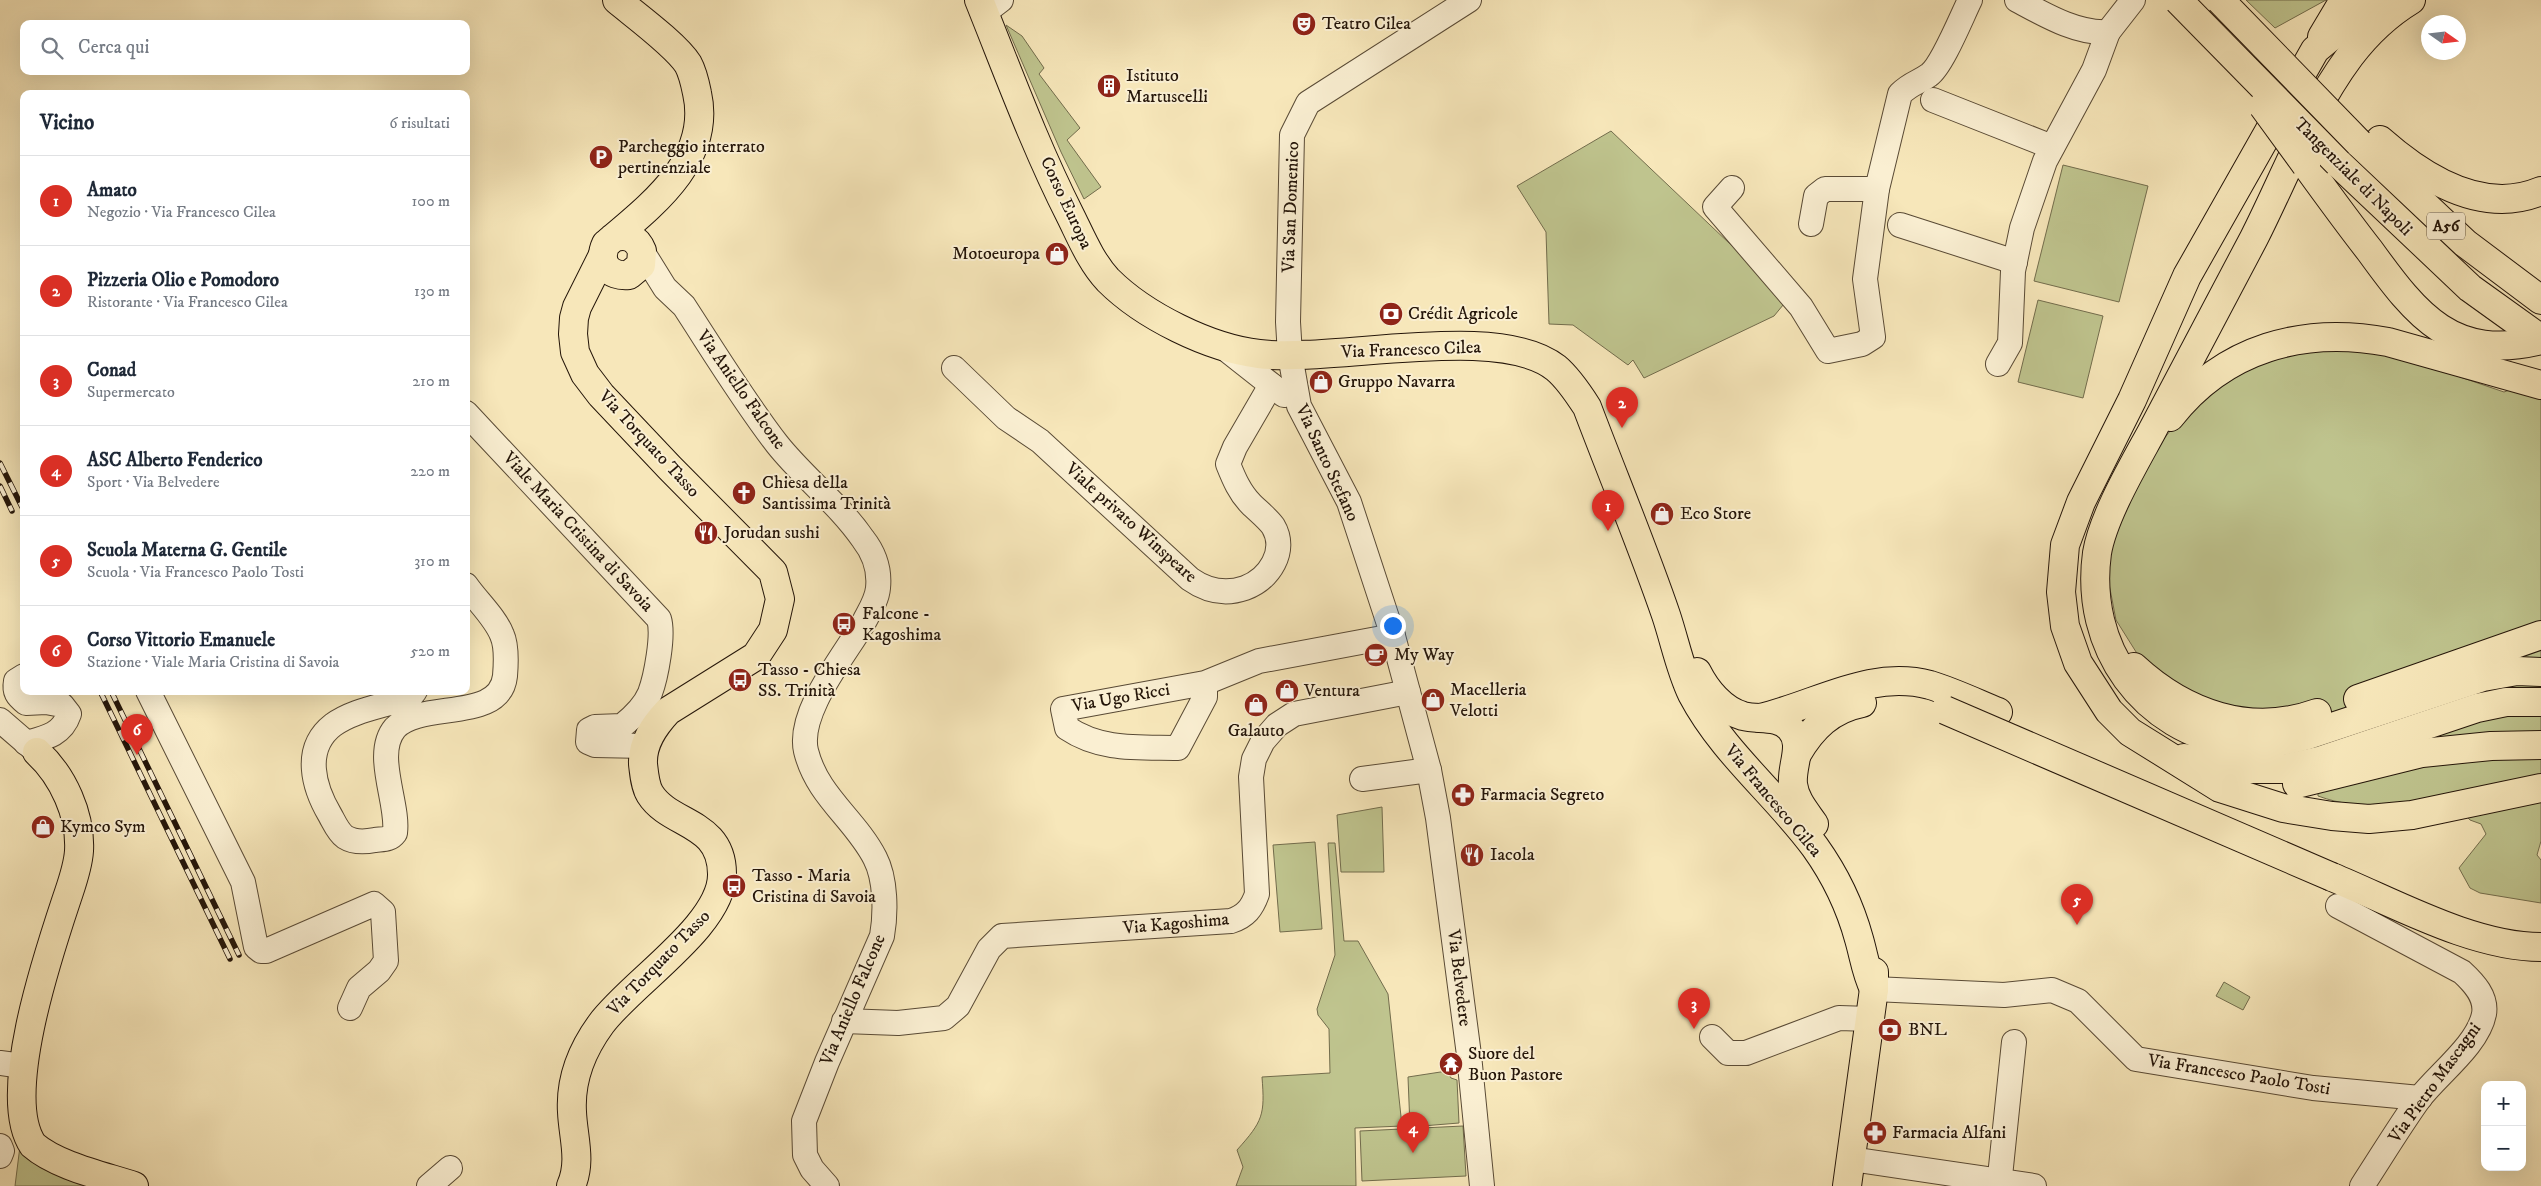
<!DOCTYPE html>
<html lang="it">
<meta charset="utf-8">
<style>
body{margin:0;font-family:"IM FELL DW Pica",serif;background:#f6f6f7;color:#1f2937}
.controls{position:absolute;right:15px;bottom:15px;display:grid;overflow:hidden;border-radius:10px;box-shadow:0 5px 20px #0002}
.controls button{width:45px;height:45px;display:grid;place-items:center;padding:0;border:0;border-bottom:1px solid #e0e1e3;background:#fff;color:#1f2937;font:25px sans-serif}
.compass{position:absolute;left:2421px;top:15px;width:45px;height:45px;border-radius:50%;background:#fff;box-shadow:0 5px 20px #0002;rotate:104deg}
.you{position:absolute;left:1392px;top:625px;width:18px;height:18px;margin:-12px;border:4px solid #fff;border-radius:50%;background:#1a73e8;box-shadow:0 0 0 8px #1a73e833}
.badge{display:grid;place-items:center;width:32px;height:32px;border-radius:50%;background:#d93025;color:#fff;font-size:16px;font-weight:700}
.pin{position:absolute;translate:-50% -41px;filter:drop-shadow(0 1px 2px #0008)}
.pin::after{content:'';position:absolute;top:26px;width:18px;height:15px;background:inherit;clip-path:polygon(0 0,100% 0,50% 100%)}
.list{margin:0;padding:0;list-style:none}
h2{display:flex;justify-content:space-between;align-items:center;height:65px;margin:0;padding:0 20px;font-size:21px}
h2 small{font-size:16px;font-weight:400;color:#747a83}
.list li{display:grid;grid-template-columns:32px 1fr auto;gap:15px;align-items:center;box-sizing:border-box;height:90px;padding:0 20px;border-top:1px solid #e0e1e3}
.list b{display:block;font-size:19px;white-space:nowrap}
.list p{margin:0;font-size:16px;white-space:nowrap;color:#747a83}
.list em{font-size:16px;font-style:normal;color:#747a83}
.icon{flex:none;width:28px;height:28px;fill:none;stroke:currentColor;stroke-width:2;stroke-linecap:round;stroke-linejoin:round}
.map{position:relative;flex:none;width:2541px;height:1186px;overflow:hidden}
.search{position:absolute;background:#fff;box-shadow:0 5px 20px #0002;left:20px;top:20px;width:450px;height:55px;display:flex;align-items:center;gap:12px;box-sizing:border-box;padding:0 18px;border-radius:10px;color:#747a83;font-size:19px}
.panel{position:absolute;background:#fff;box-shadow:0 5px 20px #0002;left:20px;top:90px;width:450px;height:605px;border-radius:10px}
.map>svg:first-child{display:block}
.green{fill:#bfc48e;stroke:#726c4c}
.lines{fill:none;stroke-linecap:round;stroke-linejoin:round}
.minor-casing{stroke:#594a35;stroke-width:26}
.major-casing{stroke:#241509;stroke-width:30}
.highway-casing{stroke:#241509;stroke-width:30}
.minor{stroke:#faefd2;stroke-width:24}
.major{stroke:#f7e7ba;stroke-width:28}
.highway{stroke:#f7e7ba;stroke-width:28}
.rail-casing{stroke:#241509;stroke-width:5.5}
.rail{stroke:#faefd2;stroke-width:4;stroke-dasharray:11;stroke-linecap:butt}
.highway-bridge-casing{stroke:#241509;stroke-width:30;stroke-linecap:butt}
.highway-bridge{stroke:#f7e7ba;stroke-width:28}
.labels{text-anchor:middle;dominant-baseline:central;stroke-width:4;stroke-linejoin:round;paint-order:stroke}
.shield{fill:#faefd2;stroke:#645645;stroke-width:1}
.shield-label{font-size:16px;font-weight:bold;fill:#241509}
.poi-label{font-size:18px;fill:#241509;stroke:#faefd2;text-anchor:start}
.street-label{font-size:18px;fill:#241509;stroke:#faefd2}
</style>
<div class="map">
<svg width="2541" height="1186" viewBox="0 0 2541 1186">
<rect width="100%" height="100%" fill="#f7e7ba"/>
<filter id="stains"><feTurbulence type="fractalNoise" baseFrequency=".004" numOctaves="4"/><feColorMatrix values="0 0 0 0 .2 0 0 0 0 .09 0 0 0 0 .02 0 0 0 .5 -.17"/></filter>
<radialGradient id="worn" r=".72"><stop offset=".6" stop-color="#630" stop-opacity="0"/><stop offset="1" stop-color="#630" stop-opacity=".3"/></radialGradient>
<g class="green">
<polygon points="2246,0 2326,0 2275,28"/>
<polygon points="1006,25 1022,36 1044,68 1039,74 1080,128 1067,140 1101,187 1084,199 1061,152"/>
<polygon points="1611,131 1788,299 1774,316 1644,378 1633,360 1628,365 1573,325 1549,324 1546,232 1517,186"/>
<polygon points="2063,165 2148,186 2119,302 2034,281"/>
<polygon points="2038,300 2103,316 2083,398 2018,382"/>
<path d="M 2353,347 L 2431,367 L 2504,392 L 2541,378 L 2541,841 L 2537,855 L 2541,860 L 2541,903 L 2480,893 L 2470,888 L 2459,868 L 2486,834 L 2481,824 L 2470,820 L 2449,797 C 2405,804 2361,812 2318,796 L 2317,700 L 2291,710 L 2224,707 L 2180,688 L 2143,663 L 2116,620 L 2106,568 L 2117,519 L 2151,455 L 2194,401 L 2249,362 L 2301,348 Z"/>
<polygon points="1382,807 1384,872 1341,872 1337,815"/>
<polygon points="1315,842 1322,929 1280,932 1273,845"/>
<path d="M 1328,843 L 1335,843 L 1344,941 L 1358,941 L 1388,994 L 1402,1126 L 1355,1128 L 1356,1186 L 1236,1186 L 1243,1167 L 1237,1150 C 1263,1121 1265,1115 1262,1077 L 1330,1073 L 1329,1029 L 1318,1015 L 1317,1009 L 1335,955 Z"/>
<polygon points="2224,982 2250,997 2243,1010 2216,996"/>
<polygon points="1447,1071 1451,1078 1457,1080 1459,1123 1410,1127 1408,1077"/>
<polygon points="1463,1126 1466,1176 1362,1181 1360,1131"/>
<polygon points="20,1146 103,1186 15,1186"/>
</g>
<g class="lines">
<g class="minor-casing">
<g id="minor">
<polyline points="1469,0 1308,103 1292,135 1288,322 1290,355 1299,406 1349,502 1393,636 1429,770 1438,818 1469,1055 1482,1186"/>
<path d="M 2017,0 C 2045,15 2077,34 2108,32 L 2133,0"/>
<polyline points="984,13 1001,0"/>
<polyline points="1933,100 2052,147"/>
<polyline points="1732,188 1715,207 1801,307 1828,351 1862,344 1873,337 1865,279 1877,189"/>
<path d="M 1811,224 L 1816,196 L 1825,189 L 1877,189 L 1900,94 C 1911,83 1918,83 1929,75 C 1942,66 1962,16 1970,0"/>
<polyline points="1900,225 2015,262"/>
<path d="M 642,251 L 665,288 L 684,306 C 714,352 743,400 777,444 C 803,477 839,504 863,539 C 874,553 880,569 878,588 C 877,600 869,612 864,622 C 845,655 797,712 806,751 C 817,796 855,819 875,858 C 886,879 886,913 882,936 L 827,1062 L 804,1121 L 805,1155 L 812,1169 L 827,1186"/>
<polyline points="1222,346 1284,395"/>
<polyline points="1998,364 2010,343 2013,271 2022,228 2045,161 2094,70 2108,32"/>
<path d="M 954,368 L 1006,418 L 1040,441 L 1190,579 C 1207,591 1225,595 1245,588 C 1269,579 1288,551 1273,526 C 1267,518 1258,511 1251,504 C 1240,493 1234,479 1228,464 L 1235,447 L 1271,385"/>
<path d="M 466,413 L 659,619 C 664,635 656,677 650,693 C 645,705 632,718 622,726 L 595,727 L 589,730 L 588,742 L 595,745 L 645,746"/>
<path d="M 24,676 L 16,681 C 14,692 17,696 26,703 L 46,702 L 62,705 L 69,714 C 62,735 45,738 26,743"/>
<path d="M 1205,683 L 1205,697 L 1178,748 C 1139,747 1101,751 1067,728 L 1063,709 L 1205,683 L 1259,661 L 1393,636"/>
<polyline points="148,691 243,882 256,947 261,951 266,951 374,904 383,912 386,961 379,971 359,988 350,1008"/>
<path d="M 415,691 L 411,696 C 386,706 355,709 333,725 C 302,749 314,788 330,815 C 334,822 338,832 345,837 C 353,842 365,842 375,840 C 383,839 390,840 395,833 C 399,803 373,754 395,728 C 421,700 500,723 505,676 C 506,664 507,646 502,635 C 495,617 477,601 466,585"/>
<polyline points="0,720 37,752"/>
<polyline points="1362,779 1429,770"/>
<path d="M 2338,906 L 2462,972 C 2474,983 2487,997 2484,1014 C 2478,1045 2438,1074 2419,1099 C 2399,1127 2381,1157 2362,1186"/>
<polyline points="1874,989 2004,995 2052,990 2078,1001 2136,1059 2313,1088 2420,1098"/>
<path d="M 844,1021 L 898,1023 L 944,1018 L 958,1006 L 989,949 L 1002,936 L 1231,921 C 1246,916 1252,908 1257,894 L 1251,777 L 1254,759 L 1263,741 L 1277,725 L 1294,714 L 1408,692"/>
<polyline points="1712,1037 1728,1053 1746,1053 1839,1018 1870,1019"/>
<polyline points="0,1063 15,1065"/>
<polyline points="0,1146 2,1151 0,1156"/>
<polyline points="1851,1159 2034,1186"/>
<polyline points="429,1186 450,1168"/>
<polyline points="1999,1186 2014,1042"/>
</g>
</g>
<g class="major-casing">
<g id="major">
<path d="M 979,0 C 1008,72 1035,146 1070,215 C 1081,237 1091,262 1108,280 C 1144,316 1209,348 1259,354 C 1334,363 1499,322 1556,368 C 1568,378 1578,393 1587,407 C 1613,476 1642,545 1666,615 C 1675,642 1680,669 1692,694 C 1723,753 1776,794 1815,847 C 1835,875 1850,906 1859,939 C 1864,956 1866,973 1874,989"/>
<path d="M 613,238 C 627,233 637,238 642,251 L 641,265 L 629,275 C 609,277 597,263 606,244 C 652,205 712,160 697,93 C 695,83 693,73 688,64 C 676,45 635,15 617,0"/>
<path d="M 1697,672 C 1706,690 1722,710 1743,716 C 1759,720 1778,715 1790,728 C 1805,744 1791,765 1793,784 C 1795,800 1805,811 1814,824"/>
<path d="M 37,752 C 63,776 81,815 79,851 C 78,867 72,883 67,898 C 48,955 0,1097 33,1145 C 57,1166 104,1176 134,1186"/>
<path d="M 571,1186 C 582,1161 573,1137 572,1112 C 570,1079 582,1050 601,1024 C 631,983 723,925 722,874 C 722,821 670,826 650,794 C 645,786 644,773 643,764 C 642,743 654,726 668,711 L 756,656 L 773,630 L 780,599 L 773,572 L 670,468 L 601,395 L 585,374 L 575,352 L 573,334 L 574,318 L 577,307 L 602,257"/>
<polyline points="1847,1186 1874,989 1874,972"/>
</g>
</g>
<g class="highway-casing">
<g id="highway">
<polyline points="2375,0 2315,50 2187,276 2132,400 2081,502 2065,545 2061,592 2065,626 2078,663 2109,711 2130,732 2220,788 2283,808 2332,816 2369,819 2412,815 2541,788"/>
<path d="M 2411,0 C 2388,14 2366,35 2350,56 C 2309,111 2285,177 2254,238 C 2220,303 2185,368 2151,433 C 2133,466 2103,517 2097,553 C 2084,647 2143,730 2237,744 C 2259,748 2284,741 2305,736 L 2483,677 L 2517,671 L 2541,672"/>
<polyline points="2322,37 2344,0"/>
<path d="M 2380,140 C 2423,178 2482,216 2541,191"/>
<polyline points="2359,143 2465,243 2541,300"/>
<polyline points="2338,163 2470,288 2541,339"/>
<path d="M 2306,165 C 2327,194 2348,223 2370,251 C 2417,316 2453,362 2541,340"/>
<path d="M 2170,417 C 2224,348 2303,326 2388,342 L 2541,385"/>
<path d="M 2134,667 C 2185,714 2250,737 2317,713"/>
<polyline points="2358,699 2541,635"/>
<path d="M 1760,718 C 1817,705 1870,669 1930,685 C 1953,692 1976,703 1998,712"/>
<path d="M 1797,754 C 1812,728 1831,709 1862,703"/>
<polyline points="2184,758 2240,769 2283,769 2319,761 2477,708 2506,702 2541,702"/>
<polyline points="2297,784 2422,753 2491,746 2541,745"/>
<path d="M 2332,877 C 2395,903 2473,947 2541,947"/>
</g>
</g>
<use href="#minor" class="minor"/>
<use href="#major" class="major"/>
<use href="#highway" class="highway"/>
<g class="rail-casing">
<g id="rail">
<polyline points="0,463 22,507"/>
<polyline points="0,486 12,511"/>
<polyline points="100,691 230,959"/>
<polyline points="111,691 239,955"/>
</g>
</g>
<use href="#rail" class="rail"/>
<g class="highway-bridge-casing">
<g id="highway-bridge">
<polyline points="2178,0 2338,163"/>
<polyline points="2220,0 2359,143"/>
<polyline points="2263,106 2306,165"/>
<polyline points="1945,710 2332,877"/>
</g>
</g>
<use href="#highway-bridge" class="highway-bridge"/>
</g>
<defs>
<g id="theatre-disc" transform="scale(1.25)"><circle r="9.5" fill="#8f2418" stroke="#faefd2"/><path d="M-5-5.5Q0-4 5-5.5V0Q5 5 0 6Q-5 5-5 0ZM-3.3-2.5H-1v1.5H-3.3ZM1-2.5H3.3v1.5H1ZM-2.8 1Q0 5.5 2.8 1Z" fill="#fff"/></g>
<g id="building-disc" transform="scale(1.25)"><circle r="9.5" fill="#8f2418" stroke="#faefd2"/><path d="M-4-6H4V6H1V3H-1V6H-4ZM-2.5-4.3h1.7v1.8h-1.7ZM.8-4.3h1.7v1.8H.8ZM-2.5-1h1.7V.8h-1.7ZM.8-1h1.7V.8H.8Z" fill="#fff"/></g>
<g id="parking-disc" transform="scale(1.25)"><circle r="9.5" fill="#8f2418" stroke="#faefd2"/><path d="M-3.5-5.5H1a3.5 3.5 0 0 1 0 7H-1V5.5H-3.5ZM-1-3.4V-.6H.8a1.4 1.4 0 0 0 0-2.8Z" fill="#fff"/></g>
<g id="shop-disc" transform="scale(1.25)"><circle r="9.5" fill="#8f2418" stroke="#faefd2"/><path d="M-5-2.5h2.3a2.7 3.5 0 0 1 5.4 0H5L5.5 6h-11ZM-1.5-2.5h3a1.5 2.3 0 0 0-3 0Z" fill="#fff"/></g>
<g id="bank-disc" transform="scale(1.25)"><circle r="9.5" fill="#8f2418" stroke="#faefd2"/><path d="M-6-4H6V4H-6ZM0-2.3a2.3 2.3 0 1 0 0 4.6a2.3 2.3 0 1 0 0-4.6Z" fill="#fff"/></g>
<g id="church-disc" transform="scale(1.25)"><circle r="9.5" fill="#8f2418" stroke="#faefd2"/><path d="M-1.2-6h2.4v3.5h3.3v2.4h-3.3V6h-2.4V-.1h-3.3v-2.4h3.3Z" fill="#fff"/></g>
<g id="restaurant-disc" transform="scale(1.25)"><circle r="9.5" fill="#8f2418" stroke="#faefd2"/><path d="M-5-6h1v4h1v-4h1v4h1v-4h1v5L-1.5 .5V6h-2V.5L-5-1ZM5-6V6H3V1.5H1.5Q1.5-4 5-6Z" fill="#fff"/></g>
<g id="bus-disc" transform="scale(1.25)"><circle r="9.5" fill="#8f2418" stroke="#faefd2"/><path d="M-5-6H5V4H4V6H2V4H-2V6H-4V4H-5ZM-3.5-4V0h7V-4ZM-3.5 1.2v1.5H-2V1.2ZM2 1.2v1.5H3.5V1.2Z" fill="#fff"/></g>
<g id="cafe-disc" transform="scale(1.25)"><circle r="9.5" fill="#8f2418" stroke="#faefd2"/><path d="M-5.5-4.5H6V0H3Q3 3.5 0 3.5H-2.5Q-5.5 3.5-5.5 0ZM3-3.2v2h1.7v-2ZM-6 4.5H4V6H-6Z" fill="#fff"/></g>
<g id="pharmacy-disc" transform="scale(1.25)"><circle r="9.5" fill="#8f2418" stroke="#faefd2"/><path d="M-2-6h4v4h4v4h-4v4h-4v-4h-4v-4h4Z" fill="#fff"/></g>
<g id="temple-disc" transform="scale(1.25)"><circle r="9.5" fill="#8f2418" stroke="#faefd2"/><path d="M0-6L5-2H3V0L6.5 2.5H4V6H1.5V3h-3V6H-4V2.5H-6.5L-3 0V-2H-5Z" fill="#fff"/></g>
</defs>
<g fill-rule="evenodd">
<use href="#theatre-disc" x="1304" y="24"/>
<use href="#building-disc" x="1109" y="86"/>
<use href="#parking-disc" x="601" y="157"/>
<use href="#shop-disc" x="1057" y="254"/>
<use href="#bank-disc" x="1391" y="314"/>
<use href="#shop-disc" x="1321" y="382"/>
<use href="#church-disc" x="744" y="493"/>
<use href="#shop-disc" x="1662" y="514"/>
<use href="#restaurant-disc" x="706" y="533"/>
<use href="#bus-disc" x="844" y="624"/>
<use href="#cafe-disc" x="1376" y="655"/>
<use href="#bus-disc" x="740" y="680"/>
<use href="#shop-disc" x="1287" y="691"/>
<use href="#shop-disc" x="1433" y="700"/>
<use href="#shop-disc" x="1256" y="705"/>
<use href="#pharmacy-disc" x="1463" y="795"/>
<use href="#shop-disc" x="43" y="827"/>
<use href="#restaurant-disc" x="1472" y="855"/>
<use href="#bus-disc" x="734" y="886"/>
<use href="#bank-disc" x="1890" y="1030"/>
<use href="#temple-disc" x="1451" y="1064"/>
<use href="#pharmacy-disc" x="1875" y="1133"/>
</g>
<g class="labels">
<rect class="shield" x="2427" y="212.5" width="38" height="27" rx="4"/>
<g class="shield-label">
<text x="2446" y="226">A56</text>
</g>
<g class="poi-label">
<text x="1322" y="24">Teatro Cilea</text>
<text x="1126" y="76">Istituto<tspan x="1126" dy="21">Martuscelli</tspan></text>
<text x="618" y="147">Parcheggio interrato<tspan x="618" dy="21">pertinenziale</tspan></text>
<text x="1040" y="254" text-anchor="end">Motoeuropa</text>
<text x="1408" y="314">Crédit Agricole</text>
<text x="1338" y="382">Gruppo Navarra</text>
<text x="762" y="483">Chiesa della<tspan x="762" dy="21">Santissima Trinità</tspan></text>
<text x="1680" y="514">Eco Store</text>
<text x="724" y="533">Jorudan sushi</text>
<text x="862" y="614">Falcone -<tspan x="862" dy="21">Kagoshima</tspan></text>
<text x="1394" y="655">My Way</text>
<text x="758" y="670">Tasso - Chiesa<tspan x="758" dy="21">SS. Trinità</tspan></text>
<text x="1450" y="690">Macelleria<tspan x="1450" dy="21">Velotti</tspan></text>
<text x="1304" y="691">Ventura</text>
<text x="1256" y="731" text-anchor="middle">Galauto</text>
<text x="1480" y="795">Farmacia Segreto</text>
<text x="60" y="827">Kymco Sym</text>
<text x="1490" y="855">Iacola</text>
<text x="752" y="876">Tasso - Maria<tspan x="752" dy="21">Cristina di Savoia</tspan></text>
<text x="1908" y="1030">BNL</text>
<text x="1468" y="1054">Suore del<tspan x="1468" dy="21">Buon Pastore</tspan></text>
<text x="1892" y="1133">Farmacia Alfani</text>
</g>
<g class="street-label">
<text transform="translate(2353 177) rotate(45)">Tangenziale di Napoli</text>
<text transform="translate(1066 203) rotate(65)">Corso Europa</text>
<text transform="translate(1291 207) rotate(-88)">Via San Domenico</text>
<text transform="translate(1411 350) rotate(-2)">Via Francesco Cilea</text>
<text transform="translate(741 390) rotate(55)">Via Aniello Falcone</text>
<text transform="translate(649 444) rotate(47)">Via Torquato Tasso</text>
<text transform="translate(1327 463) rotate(65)">Via Santo Stefano</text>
<text transform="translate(1131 523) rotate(42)">Viale privato Winspeare</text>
<text transform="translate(578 532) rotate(47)">Viale Maria Cristina di Savoia</text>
<text transform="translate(1121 698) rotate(-10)">Via Ugo Ricci</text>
<text transform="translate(1773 801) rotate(50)">Via Francesco Cilea</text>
<text transform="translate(1176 924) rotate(-5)">Via Kagoshima</text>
<text transform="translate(659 963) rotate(-46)">Via Torquato Tasso</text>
<text transform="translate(1459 978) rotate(83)">Via Belvedere</text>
<text transform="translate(853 1000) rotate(-67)">Via Aniello Falcone</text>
<text transform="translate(2239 1075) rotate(9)">Via Francesco Paolo Tosti</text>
<text transform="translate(2435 1083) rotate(-54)">Via Pietro Mascagni</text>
</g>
</g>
<rect width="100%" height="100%" filter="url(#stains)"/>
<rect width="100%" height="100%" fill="url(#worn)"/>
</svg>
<div class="controls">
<button>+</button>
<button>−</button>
</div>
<svg class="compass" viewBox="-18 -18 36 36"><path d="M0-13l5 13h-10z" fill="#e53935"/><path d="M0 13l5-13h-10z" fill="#747a83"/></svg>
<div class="you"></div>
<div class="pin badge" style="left:1608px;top:531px">1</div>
<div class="pin badge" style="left:1622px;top:428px">2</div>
<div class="pin badge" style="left:1694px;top:1029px">3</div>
<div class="pin badge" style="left:1413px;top:1153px">4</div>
<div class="pin badge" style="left:2077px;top:925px">5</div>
<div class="pin badge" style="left:137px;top:755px">6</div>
<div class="search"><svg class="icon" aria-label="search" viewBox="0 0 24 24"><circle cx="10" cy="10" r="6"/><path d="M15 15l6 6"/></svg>Cerca qui</div>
<section class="panel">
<h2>Vicino<small>6 risultati</small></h2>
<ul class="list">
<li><span class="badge">1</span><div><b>Amato</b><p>Negozio · Via Francesco Cilea</p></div><em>100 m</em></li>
<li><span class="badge">2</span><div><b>Pizzeria Olio e Pomodoro</b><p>Ristorante · Via Francesco Cilea</p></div><em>130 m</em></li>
<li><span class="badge">3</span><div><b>Conad</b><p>Supermercato</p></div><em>210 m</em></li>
<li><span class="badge">4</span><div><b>ASC Alberto Fenderico</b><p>Sport · Via Belvedere</p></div><em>220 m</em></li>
<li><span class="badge">5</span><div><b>Scuola Materna G. Gentile</b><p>Scuola · Via Francesco Paolo Tosti</p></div><em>310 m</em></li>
<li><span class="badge">6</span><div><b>Corso Vittorio Emanuele</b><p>Stazione · Viale Maria Cristina di Savoia</p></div><em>520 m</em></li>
</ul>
</section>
</div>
